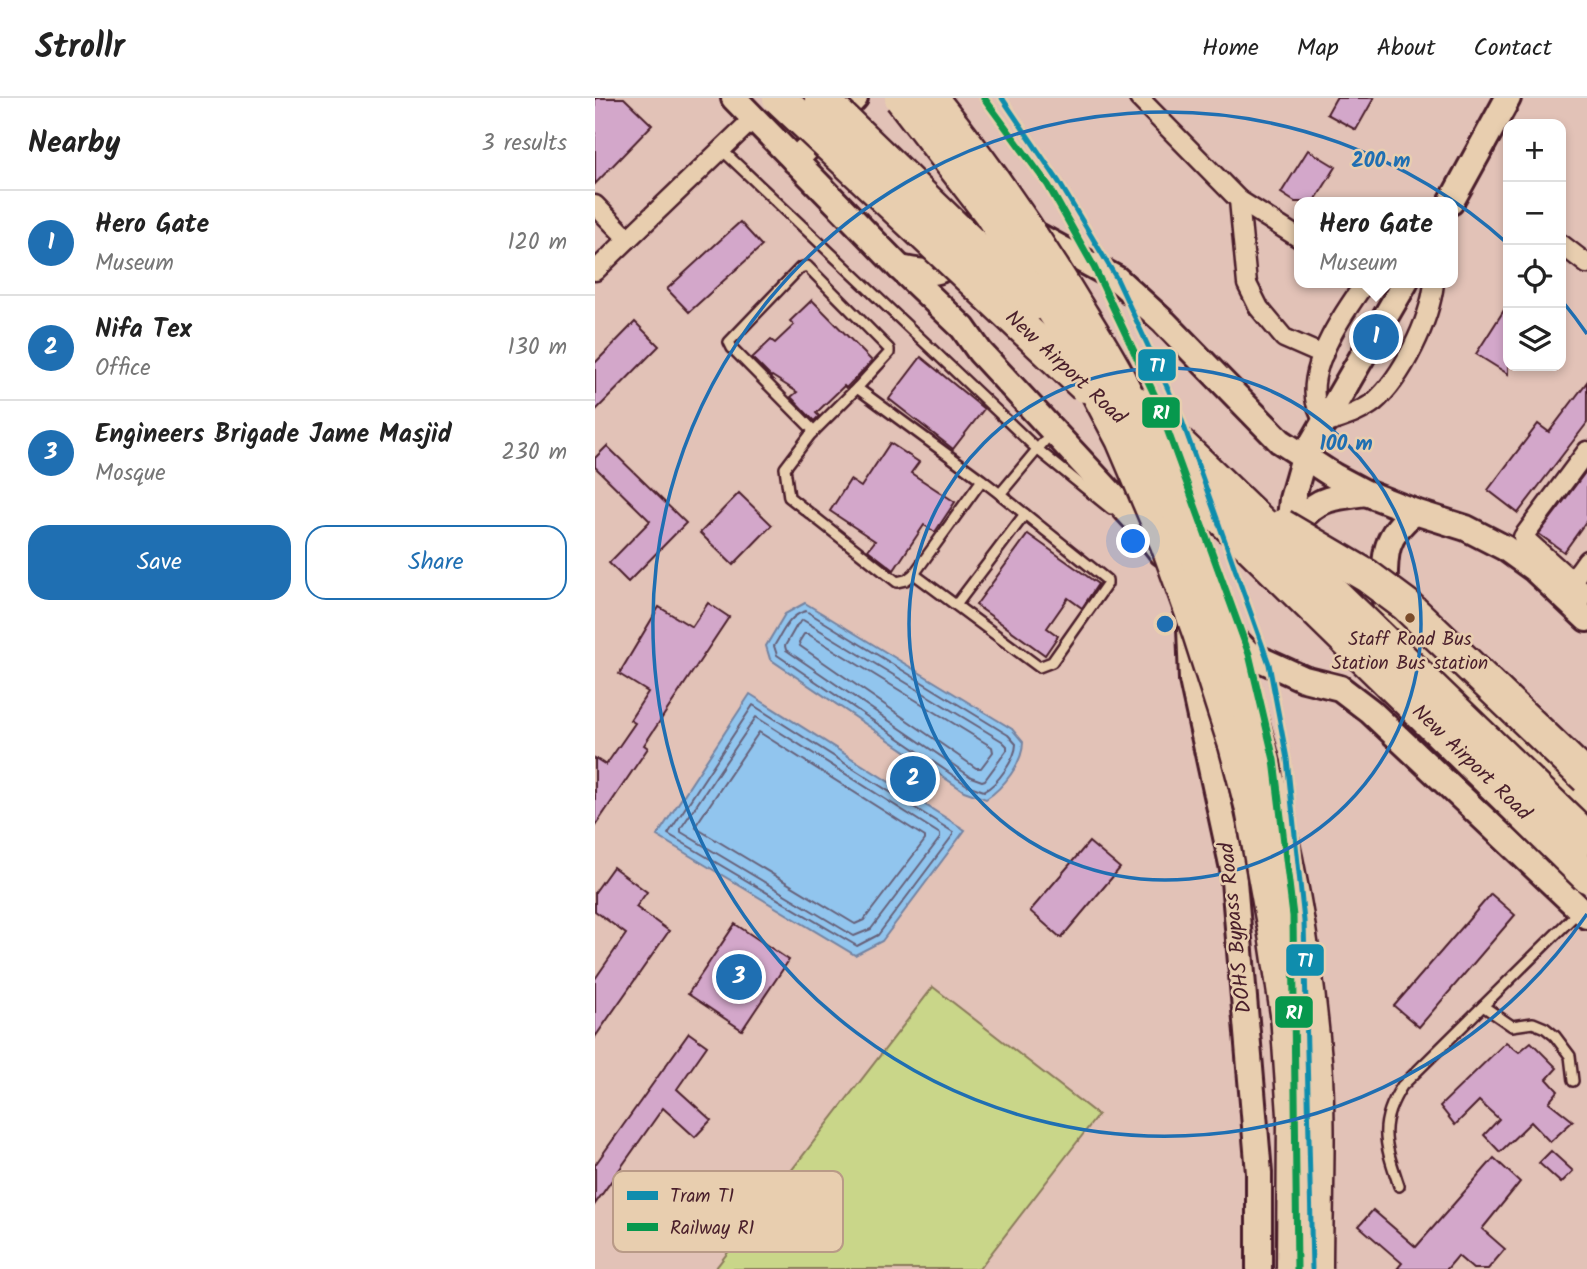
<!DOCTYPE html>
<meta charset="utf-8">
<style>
body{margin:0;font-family:Kalam,sans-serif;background:#f6f6f6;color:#222}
.controls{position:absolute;right:21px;top:21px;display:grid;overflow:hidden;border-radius:14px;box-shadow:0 4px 10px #0003}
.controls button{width:63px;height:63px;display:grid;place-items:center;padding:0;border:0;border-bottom:2px solid #e0e0e0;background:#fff;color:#222;font:35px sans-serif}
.you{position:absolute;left:539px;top:444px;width:24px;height:24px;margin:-18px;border:5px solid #fff;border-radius:50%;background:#1a73e8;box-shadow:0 0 0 10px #1a73e833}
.badge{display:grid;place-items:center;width:46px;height:46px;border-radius:50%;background:#1f6fb2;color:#fff;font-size:23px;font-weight:700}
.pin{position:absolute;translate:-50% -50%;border:4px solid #fff;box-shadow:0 2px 7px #0006}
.popup{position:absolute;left:699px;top:99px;width:164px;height:91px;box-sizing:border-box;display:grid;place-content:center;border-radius:14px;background:#fff;filter:drop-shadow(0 2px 5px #0005);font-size:23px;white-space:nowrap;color:#767676}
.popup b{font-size:26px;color:#222}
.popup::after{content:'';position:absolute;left:50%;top:100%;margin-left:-14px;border:14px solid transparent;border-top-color:#fff}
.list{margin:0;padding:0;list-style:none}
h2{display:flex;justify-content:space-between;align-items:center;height:91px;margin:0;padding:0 28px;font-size:30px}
h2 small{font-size:23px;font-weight:400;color:#767676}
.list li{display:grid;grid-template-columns:46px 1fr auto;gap:21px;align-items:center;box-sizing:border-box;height:105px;padding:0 28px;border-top:2px solid #e0e0e0}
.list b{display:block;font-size:26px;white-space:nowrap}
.list p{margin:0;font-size:23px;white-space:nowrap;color:#767676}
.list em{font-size:23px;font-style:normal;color:#767676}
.actions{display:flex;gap:14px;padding:21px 28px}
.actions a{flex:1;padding:16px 0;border:2px solid #1f6fb2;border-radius:21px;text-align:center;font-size:24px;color:#1f6fb2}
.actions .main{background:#1f6fb2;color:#fff}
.icon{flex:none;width:38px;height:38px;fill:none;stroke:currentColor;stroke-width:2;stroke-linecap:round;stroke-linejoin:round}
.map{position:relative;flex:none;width:992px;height:1171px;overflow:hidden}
header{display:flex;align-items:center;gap:42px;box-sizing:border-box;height:98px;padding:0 35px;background:#fff;border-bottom:2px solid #e0e0e0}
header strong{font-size:33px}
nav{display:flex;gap:38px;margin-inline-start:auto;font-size:24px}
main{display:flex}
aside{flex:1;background:#fff}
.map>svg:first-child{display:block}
.green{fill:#c9d689;stroke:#8a7a5a;stroke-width:2}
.water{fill:#91c5ee;stroke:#7583a0;stroke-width:2}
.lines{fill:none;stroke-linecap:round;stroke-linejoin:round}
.shore{stroke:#666179;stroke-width:2}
.building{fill:#d3a7ca;stroke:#4a1f2b;stroke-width:2}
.lane-casing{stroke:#4a1f2b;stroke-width:14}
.street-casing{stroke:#4a1f2b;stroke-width:23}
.secondary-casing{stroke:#4a1f2b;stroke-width:30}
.lane{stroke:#e8ceaf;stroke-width:9}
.street{stroke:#e8ceaf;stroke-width:18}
.secondary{stroke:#e8ceaf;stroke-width:24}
.highway-bridge-casing{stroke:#4a1f2b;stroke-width:37;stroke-linecap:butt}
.highway-bridge{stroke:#e8ceaf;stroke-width:32}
.rail-1-casing{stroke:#e8ceaf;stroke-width:12}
.rail-1{stroke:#07984d;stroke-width:7}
.tram-1-casing{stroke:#e8ceaf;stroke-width:10}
.tram-1{stroke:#0f8dad;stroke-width:5}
.ring{fill:none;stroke:#1f6fb2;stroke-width:3.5}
.bus-dot{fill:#7a4b2a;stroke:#e8ceaf;stroke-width:2.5}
.labels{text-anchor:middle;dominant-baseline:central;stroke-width:5;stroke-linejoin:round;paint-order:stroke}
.bus-label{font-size:19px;fill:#4a1f2b;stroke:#e8ceaf}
.street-label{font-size:21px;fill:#4a1f2b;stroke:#e8ceaf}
.key{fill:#e8ceaf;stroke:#b99a87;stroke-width:2}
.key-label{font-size:19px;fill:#4a1f2b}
.centre{fill:#1f6fb2;stroke:#e8ceaf;stroke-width:3.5}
.ring-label{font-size:21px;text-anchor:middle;font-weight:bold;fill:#1f6fb2;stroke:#e8ceaf;stroke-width:5;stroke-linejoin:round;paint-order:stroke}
.line-badge{stroke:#e8ceaf;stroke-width:2.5}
.badge-label{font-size:19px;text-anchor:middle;font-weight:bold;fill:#fff}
</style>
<header>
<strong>Strollr</strong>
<nav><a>Home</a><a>Map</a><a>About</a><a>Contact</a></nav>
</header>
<main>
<aside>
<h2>Nearby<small>3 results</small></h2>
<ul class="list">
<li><span class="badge">1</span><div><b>Hero Gate</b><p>Museum</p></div><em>120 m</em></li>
<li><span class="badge">2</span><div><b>Nifa Tex</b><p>Office</p></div><em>130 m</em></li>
<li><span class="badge">3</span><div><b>Engineers Brigade Jame Masjid</b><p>Mosque</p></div><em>230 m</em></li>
</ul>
<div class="actions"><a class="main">Save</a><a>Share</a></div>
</aside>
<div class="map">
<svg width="992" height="1171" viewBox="0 0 992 1171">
<rect width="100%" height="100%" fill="#e2c2b7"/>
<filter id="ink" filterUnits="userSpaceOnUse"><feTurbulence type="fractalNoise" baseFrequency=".0143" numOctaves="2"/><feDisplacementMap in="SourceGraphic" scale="14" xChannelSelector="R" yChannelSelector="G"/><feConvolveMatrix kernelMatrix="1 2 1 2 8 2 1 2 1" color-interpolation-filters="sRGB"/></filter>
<g filter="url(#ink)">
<polygon class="green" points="338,889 503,1017 384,1171 123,1171 121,1170"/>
<g class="water">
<path d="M 210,505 L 417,631 L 428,644 C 428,665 408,690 391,701 L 369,693 L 175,561 L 171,548 L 190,516 Z"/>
<polygon points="155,596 370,732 287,843 260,857 62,738"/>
</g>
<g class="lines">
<g class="shore">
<path d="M 211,513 L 413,637 L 421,646 C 421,660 402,687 389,693 L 372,687 L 182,557 L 179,548 C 188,534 194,517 211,513 Z"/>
<polygon points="208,522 407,643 412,648 412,652 390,682 387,683 376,679 191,552 190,548 202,527"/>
<polygon points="209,536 213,536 397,649 398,654 386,670 381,670 205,548 204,544"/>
<polygon points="158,607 358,734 358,737 283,837 262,848 73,736"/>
<polygon points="161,619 345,736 345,740 276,831 259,838 86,734 86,730"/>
<polygon points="164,634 330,739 330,742 269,822 260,826 101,730 101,727"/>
</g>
</g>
<g class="building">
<polygon points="0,0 29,0 57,27 0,86"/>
<polygon points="741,0 779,0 761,32 732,16"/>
<polygon points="713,52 741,69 719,104 700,104 686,95"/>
<polygon points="145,124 167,148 94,214 72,191"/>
<polygon points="217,202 277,263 251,290 249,288 221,315 224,318 219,323 196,299 202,294 177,278 176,279 157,260 176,242 180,245 199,227 195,223"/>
<polygon points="913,206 913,276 881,256"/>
<polygon points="40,224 64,248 0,313 0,265"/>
<polygon points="326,259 389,311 358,351 294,301"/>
<polygon points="992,284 992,325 923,415 893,392 943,326 954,334"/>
<polygon points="295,345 324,364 316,375 360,404 340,434 329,427 299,472 273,452 280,443 235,413 255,382 266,389"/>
<polygon points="12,348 91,425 33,484 14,465 55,423 0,369 0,360"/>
<polygon points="992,372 992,422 969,454 944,436"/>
<polygon points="144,395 177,427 138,467 105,435"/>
<polygon points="433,436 503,486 487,510 473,500 452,530 463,538 450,557 381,507"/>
<polygon points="113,505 134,519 49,647 53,650 0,728 0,660 11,667 40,625 35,622 53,594 24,576 64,509 97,529"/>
<polygon points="494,744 525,770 466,840 435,813"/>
<polygon points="18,769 52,794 41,809 74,833 0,939 0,881 31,836 0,813 0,794"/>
<polygon points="896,796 920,817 824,929 799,908"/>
<polygon points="140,826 194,862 147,932 93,896"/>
<polygon points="94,935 112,948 82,991 116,1022 100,1039 68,1010 0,1106 0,1067"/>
<polygon points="911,944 924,954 936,944 962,970 952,981 963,993 954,1004 978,1023 955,1044 936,1024 905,1054 889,1037 904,1021 884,1003 860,1027 845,1008"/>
<polygon points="956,1053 978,1073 966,1085 944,1065"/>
<polygon points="899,1060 925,1084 887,1131 910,1151 893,1171 878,1171 863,1158 852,1171 802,1171 807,1165 764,1128 778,1112 821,1149"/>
</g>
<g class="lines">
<g class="lane-casing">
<g id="lane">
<polyline points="127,52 442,351 516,411"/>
<polyline points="219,333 137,250 134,244 205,170 212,168 294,251 294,255 262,290"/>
<polyline points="387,382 319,476 311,482 302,484 194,399 190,370 215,337 262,290 387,382 405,396 456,335"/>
<polyline points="319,476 444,569 457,564 512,486 512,482 405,396"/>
<polyline points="361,507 430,416"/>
<polyline points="888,908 917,928 938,925 950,930 960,938 975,958 978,983"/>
<path d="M 804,1088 C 790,1046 782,1027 807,988 L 984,813"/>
</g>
</g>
<g class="street-casing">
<g id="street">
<polyline points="544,0 644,102 652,186 664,210 689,240 728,257"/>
<polyline points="644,102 704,140"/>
<polyline points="0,107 33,141 0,173"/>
<polyline points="33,141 159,20"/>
<polyline points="966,146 992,166"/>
<path d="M 770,185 C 750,213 715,263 720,300 C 721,309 726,318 730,326 C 746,320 765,315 779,304 C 807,280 835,222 839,185"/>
<polyline points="992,353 928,439 977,483 992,462"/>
<polyline points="984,473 977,483 992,496"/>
</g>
</g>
<g class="secondary-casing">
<g id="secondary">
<polyline points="139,0 305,170 368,230 385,254 546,428 567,455"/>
<polyline points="200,63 260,0"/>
<polyline points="856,104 913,0"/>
<polyline points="436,134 522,181 569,224 685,343 739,378 771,395 820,414 871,430 910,450 939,471 992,521"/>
<path d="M 305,170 C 316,172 334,177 345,172 C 368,161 382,124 390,102"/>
<path d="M 695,438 C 715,401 732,400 771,395"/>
<polyline points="692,449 697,401 709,359 810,185"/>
<path d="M 790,503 C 790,463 785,440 820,414"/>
<polyline points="789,519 992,712"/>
<polyline points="595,530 597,582 638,771 664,1075 664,1171"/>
<polyline points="630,531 654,556 709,581 745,590 775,613 992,818"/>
</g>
</g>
<use href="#lane" class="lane"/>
<use href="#street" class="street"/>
<use href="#secondary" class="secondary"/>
<g class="highway-bridge-casing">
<g id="highway-bridge">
<polyline points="184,0 490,288"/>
<polyline points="226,0 439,206"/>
<polyline points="306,0 395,115 463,220 527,341 572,446 604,535 640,647 657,711 681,842 692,916 699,1017 698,1171"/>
<path d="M 336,0 C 389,66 437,135 481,208 C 494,229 508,251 520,273 C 626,484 701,726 720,962 C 725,1031 721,1102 721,1171"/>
<polyline points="542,305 992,740"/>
<polyline points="570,365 992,778"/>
<polyline points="687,428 772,478 811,507 992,680"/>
</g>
</g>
<use href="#highway-bridge" class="highway-bridge"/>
<g class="rail-1-casing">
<polyline id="rail-1" points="389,0 453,87 499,169 560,298 654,556 679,662 698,818 702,1171"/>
</g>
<use href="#rail-1" class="rail-1"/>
<g class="tram-1-casing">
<polyline id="tram-1" points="407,0 464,84 522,181 585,317 674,566 692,661 709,823 717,1171"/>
</g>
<use href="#tram-1" class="tram-1"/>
</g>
</g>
<g class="ring">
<circle cx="570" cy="526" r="256"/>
<path d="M992 816A512 512 0 1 1 913 146M968 204A512 512 0 0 1 992 236"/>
</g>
<circle class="bus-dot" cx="815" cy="520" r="6"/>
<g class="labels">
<g class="bus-label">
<text x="815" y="542">Staff Road Bus<tspan x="815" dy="24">Station Bus station</tspan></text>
</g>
<g class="street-label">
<text transform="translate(470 270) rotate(43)">New Airport Road</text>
<text transform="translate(876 665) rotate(44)">New Airport Road</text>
<text transform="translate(641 830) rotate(-96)">DOHS Bypass Road</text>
</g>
</g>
<rect x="18" y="1073" width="230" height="81" rx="10" class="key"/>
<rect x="32" y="1093" width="31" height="9" fill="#0f8dad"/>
<rect x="32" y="1125" width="31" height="8" fill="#07984d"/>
<g class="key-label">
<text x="75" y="1104">Tram T1</text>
<text x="75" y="1136">Railway R1</text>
</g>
<circle cx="570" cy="526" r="10" class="centre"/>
<g class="ring-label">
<text x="786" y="69">200 m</text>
<text x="751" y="352">100 m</text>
</g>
<g class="line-badge">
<rect x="542" y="250" width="40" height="34" rx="7" fill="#0f8dad"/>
<rect x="546" y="298" width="40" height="33" rx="7" fill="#07984d"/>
<rect x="690" y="845" width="40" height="34" rx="7" fill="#0f8dad"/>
<rect x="679" y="897" width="40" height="34" rx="7" fill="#07984d"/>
</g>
<g class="badge-label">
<text x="562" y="274">T1</text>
<text x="566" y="321">R1</text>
<text x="710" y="869">T1</text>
<text x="699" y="921">R1</text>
</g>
</svg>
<div class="controls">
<button>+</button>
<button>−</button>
<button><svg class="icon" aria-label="locate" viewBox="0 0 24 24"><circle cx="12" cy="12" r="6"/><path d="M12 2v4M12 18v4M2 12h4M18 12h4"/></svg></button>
<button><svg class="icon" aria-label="layers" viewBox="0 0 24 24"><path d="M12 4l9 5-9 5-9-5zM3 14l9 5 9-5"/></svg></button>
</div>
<div class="you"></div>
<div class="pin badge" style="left:781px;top:239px">1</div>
<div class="popup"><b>Hero Gate</b>Museum</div>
<div class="pin badge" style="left:318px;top:681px">2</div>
<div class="pin badge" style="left:144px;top:879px">3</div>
</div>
</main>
